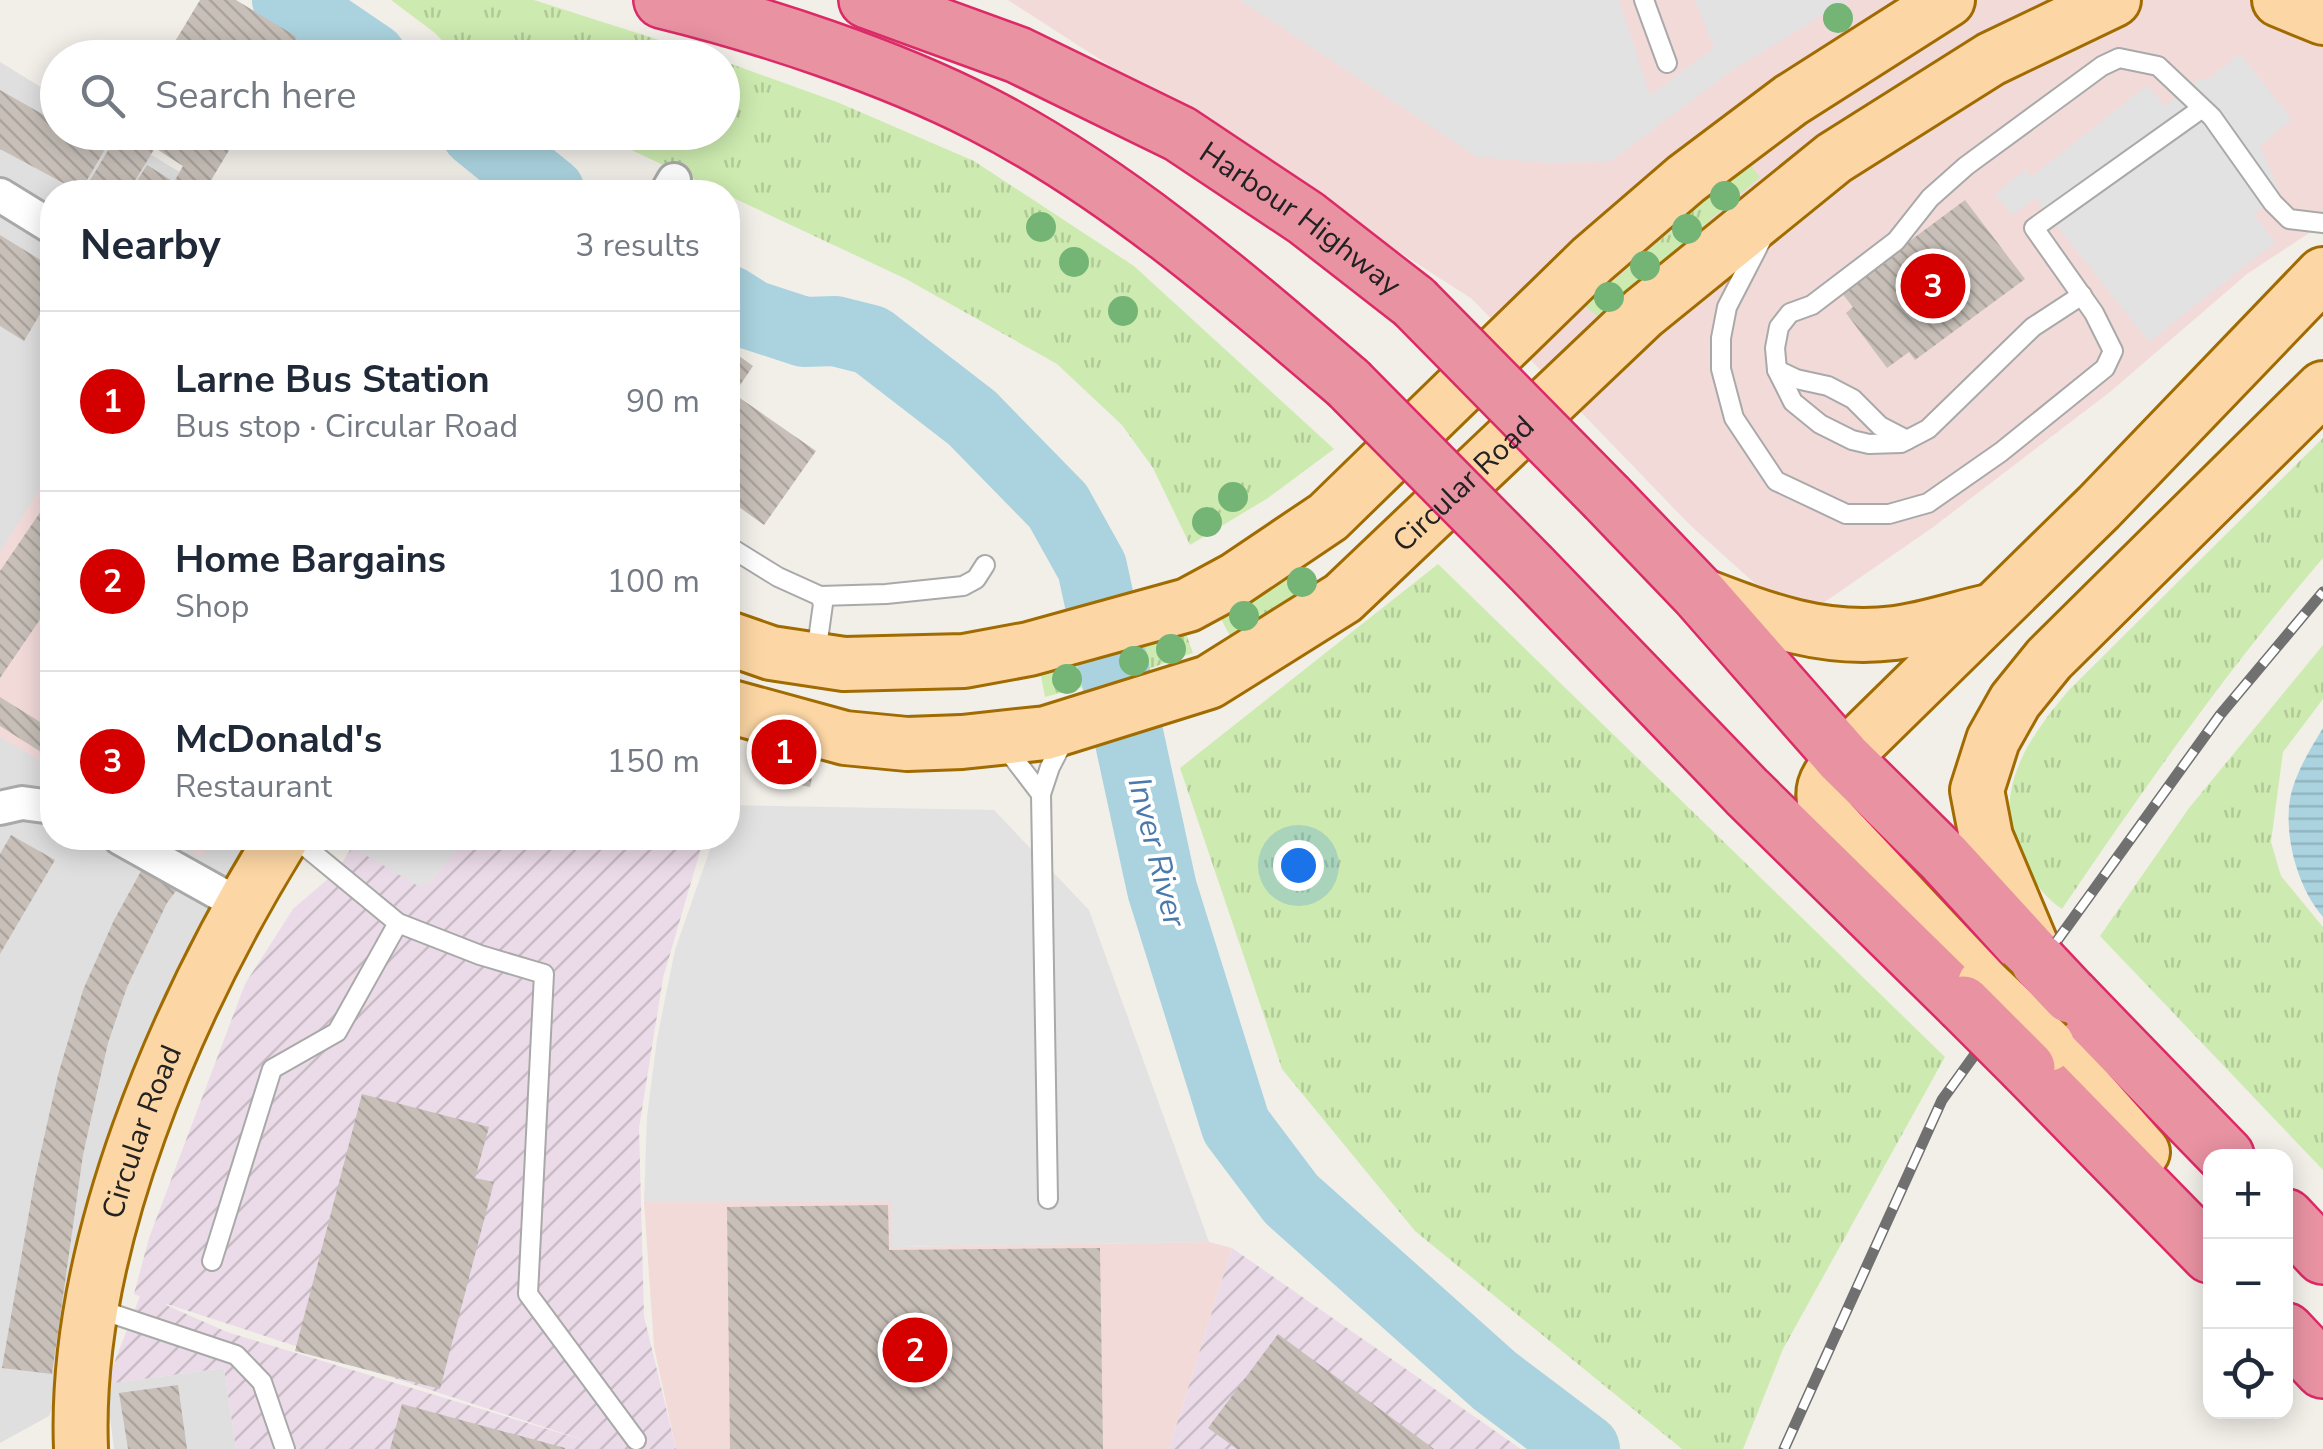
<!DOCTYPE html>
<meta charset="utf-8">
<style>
body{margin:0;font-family:"Nunito Sans",sans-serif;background:#f6f6f7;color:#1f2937}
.controls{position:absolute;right:30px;bottom:30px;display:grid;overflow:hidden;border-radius:20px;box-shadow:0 5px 25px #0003}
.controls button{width:90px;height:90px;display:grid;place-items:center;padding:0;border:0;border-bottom:2px solid #e0e1e3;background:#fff;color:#1f2937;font:50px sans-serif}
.you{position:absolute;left:1298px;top:865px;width:35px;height:35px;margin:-25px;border:8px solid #fff;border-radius:50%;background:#1a73e8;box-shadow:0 0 0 15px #1a73e833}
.badge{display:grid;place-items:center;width:65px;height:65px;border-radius:50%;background:#d40000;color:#fff;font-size:32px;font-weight:700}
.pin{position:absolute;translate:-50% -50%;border:5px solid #fff;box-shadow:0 2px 10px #0006}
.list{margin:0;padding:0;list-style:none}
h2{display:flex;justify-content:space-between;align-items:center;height:130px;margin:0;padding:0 40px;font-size:42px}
h2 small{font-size:32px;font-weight:400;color:#747a83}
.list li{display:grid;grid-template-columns:65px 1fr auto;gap:30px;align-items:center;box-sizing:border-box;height:180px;padding:0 40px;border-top:2px solid #e0e1e3}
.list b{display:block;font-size:38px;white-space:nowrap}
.list p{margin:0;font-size:32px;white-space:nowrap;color:#747a83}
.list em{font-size:32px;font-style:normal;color:#747a83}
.icon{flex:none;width:55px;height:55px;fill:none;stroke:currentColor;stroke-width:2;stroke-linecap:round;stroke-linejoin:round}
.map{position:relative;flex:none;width:2323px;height:1449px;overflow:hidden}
.search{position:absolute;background:#fff;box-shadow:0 5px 25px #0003;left:40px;top:40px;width:700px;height:110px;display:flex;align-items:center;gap:25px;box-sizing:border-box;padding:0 35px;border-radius:55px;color:#747a83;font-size:38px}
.panel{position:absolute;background:#fff;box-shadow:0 5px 25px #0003;left:40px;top:180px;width:700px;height:670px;border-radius:40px}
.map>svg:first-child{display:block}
.residential{fill:#e0dfdf}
.commercial{fill:#f2dad9}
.industrial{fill:url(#industrial-furrows);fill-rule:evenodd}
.grass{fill:url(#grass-tufts)}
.parking{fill:#e2e2e2}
.water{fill:url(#water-rules)}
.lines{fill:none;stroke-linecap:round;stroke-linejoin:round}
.river{stroke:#aad3df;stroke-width:70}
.building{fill:url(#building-back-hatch)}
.lane-casing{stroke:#a9a9a9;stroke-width:22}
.street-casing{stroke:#a9a9a9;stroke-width:38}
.primary-casing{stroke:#a06b00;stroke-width:58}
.highway-casing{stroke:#dc2a67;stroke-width:60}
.lane{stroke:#fff;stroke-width:18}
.street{stroke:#fff;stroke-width:32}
.primary{stroke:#fcd6a4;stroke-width:52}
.highway{stroke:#e892a2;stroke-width:55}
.rail-casing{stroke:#707070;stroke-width:11}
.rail{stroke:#fff;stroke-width:8;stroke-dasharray:22;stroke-linecap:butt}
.primary-bridge-casing{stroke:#a06b00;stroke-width:58;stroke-linecap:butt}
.highway-bridge-casing{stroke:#dc2a67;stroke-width:60;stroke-linecap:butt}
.primary-bridge{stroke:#fcd6a4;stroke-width:52}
.highway-bridge{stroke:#e892a2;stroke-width:55}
.tree{fill:#74b475}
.labels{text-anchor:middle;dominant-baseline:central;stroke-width:8;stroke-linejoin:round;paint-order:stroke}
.street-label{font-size:30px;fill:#222;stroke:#fff}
.water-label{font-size:32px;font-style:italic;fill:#4a7aab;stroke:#fff}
</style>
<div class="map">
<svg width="2323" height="1449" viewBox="0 0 2323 1449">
<defs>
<pattern id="industrial-furrows" width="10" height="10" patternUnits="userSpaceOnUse" patternTransform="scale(2.5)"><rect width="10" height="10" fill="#ebdbe8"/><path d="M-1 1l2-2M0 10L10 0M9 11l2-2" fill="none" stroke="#c9bcc7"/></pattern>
<pattern id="grass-tufts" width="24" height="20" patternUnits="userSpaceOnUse" patternTransform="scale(2.5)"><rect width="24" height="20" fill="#cdebb0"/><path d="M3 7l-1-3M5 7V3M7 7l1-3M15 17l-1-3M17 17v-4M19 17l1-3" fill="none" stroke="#b0c997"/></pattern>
<pattern id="water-rules" width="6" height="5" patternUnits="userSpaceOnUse" patternTransform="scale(2.5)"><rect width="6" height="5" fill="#aad3df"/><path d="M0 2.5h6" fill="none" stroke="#92b5bf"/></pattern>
<pattern id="building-back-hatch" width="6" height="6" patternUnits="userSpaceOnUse" patternTransform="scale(2.5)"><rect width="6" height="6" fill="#c7bfb8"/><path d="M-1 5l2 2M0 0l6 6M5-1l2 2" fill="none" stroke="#aba49e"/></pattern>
</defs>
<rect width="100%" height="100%" fill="#f2efe9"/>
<g class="residential">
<polygon points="0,62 57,97 58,132 115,133 213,192 52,192 52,838 283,838 246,908 49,1416 0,1443"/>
<polygon points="224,1368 236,1449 114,1449 106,1384"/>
</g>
<g class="commercial">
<polygon points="1008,0 2323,0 2323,224 2247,274 2110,392 1932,528 1816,608 1762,590 1689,524 1472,299"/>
<polygon points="52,470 52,768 0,737 0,552"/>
<polygon points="169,838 214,838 202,857"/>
<polygon points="644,1202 891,1202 893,1247 1209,1242 1232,1248 1169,1449 676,1449 654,1347"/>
</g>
<g class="industrial">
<path d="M 465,838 L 704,838 L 663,978 L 639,1128 L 644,1316 L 676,1449 L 236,1449 L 224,1368 L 106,1384 L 140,1296 L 134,1294 L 149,1238 L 245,984 L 293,909 L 337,871 L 352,847 L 408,879 L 429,883 ZM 166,1305 L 167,1304 L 590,1442 L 227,1332 Z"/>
<polygon points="1232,1248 1521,1449 1169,1449"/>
</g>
<g class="grass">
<polygon points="391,0 534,0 712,57 458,57 435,33"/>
<polygon points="723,61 837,102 974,161 1134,266 1334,449 1268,498 1190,545 1153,468 1122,425 1057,364 906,279 595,133 722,132"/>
<polygon points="1748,163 1760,177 1598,317 1585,306"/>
<path d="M 2323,438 L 2323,558 C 2228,669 2144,788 2062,909 C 2045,897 2037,886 2027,868 C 1986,799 2024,743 2069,690 Z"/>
<polygon points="1438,564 1945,1057 1783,1349 1743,1449 1682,1449 1415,1231 1282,1069 1180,768"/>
<polygon points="1305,567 1317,584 1230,636 1220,617"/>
<polygon points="1185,631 1193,653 1140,672 1045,697 1040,671"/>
<polygon points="2323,645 2323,699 2283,752 2271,842 2281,876 2323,927 2323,1170 2100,936 2189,808"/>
</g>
<g class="parking">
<polygon points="1240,0 1619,0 1650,95 1714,48 1695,0 1847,0 1734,69 1611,161 1551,163 1477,157"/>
<polygon points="2240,54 2292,119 2260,146 2280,194 2254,215 2275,242 2149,342 2035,198 2012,215 1995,194 2025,170 2031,177 2147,85 2165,106 2199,79 2208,79"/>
<polygon points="728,805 994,810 1089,910 1209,1242 892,1247 891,1202 644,1202 647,1117 657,1039 675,950 714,838 728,838"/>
<polygon points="354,838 465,838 429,883 420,887 352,847"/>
</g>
<path class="water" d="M 2323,728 L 2323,917 C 2299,889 2286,844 2289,807 C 2291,780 2309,751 2323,728 Z"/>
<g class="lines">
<g class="river">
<polyline points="287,0 372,58"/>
<polyline points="476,132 550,192"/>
<polyline points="728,300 752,315 804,332 835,331 871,340 972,418 1058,506 1092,567 1162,889 1236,1126 1291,1199 1495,1381 1585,1449"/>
</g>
</g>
<g class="building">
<polygon points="200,0 236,0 297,37 285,58 165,58"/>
<polygon points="0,90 58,123 58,132 73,132 104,151 80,192 0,149"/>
<polygon points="119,132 240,132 204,192 130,192 147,165 174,182 183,166 155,148 128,192 83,192"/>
<polygon points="1965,200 2025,279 1915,360 1909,352 1887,368 1846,313 1853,307 1841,292"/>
<polygon points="0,235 52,267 52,294 24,341 0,326"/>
<polygon points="728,348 753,366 734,394 816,451 764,525 728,499"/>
<polygon points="52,495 52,602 0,678 0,571"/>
<polygon points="0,697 48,727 52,720 52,759 0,726"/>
<polygon points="784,772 812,778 810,787 782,781"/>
<polygon points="11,835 55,860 0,954 0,854"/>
<polygon points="145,864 182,883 167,903 127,987 108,1043 83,1155 52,1374 2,1368 35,1178 58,1075 83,990 114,920"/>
<polygon points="362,1094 489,1127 475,1178 494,1182 440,1389 295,1351"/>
<polygon points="888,1205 889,1250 1100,1248 1103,1449 730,1449 727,1207"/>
<polygon points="1278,1334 1434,1449 1237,1449 1208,1428"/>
<polygon points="178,1385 187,1449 128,1449 119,1393"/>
<polygon points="402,1404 565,1448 565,1449 390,1449"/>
</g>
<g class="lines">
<g class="lane-casing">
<g id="lane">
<polyline points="1644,0 1667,63"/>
<polyline points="1761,241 1727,307 1721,338 1721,369 1734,418 1776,481 1846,514 1889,514 1928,503 2001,452 2105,368 2113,351 2094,313 2034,228 2201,109"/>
<polyline points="2082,295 2033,327 1928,429 1901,443 1869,444 1852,440 1820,424 1793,402 1777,370 1775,348 1779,327 1790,313 1812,305 1896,241 1930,198 1966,166 2102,66 2119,58 2158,66 2212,117 2273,203 2289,219 2323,223"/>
<polyline points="1777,370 1796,379 1828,386 1853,399 1880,426 1907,440"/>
<polyline points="728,546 778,577 820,596 823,604 816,654"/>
<polyline points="820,596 886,594 963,586 976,579 985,565"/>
<polyline points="1002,743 1041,794"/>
<polyline points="295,838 398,923 480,955 544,974 528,1294 636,1440"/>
<polyline points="1048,1199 1041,794 1050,767 1064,740"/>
<polyline points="212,1261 272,1069 337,1032 398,923"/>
<polyline points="95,1308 236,1355 262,1382 285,1449"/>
</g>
</g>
<g class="street-casing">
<g id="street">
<polyline points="667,192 674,180"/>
<polyline points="0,195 52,227"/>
<polyline points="0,808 22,803 52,807"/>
<polyline points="120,838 240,905"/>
</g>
</g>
<g class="primary-casing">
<g id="primary">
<polyline points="2279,0 2323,18"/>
<path d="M 1699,594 C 1764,619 1822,642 1895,633 C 1927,629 1961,617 1993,610"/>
<polyline points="728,638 771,653 844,664 964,661 1029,649 1188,605 1236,579 1328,517 1592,260 1686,179 1791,100 1948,0"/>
<path id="s1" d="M 728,706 L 845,738 L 907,744 L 962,742 L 1046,733 L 1209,682 L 1343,598 L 1643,313 L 1834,158 L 1991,59 L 2114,0"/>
<polyline points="2034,951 1986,837 1977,790 1993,740 2015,701 2049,659 2323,388"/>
<path d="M 1984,984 L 1828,818 C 1818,788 1824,782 1843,758 L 2099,507 L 2323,274"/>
<polyline points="2048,1045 2143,1152"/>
<path id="s2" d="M 81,1449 C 73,1246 177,1008 282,838"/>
</g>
</g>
<g class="highway-casing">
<g id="highway">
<path d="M 662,0 C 764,25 888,66 982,114 C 1115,182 1235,286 1348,383"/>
<path id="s3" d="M 867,0 L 1018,55 L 1180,134 L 1306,218 L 1414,302"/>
<polyline points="1607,498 1699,594 1843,758 1944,858 2039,962"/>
<polyline points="1531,568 1747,792 1963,1004"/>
<polyline points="2070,995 2226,1156"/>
<polyline points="2027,1068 2210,1255"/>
<polyline points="2286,1217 2323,1256"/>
<polyline points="2286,1331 2323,1370"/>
</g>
</g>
<use href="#lane" class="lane"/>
<use href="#street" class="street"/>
<use href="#primary" class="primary"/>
<use href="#highway" class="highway"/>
<g class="rail-casing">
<polyline id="rail" points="1784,1449 1942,1100 2220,715 2323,592"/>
</g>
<use href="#rail" class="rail"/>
<g class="primary-bridge-casing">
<polyline id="primary-bridge" points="1984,984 2048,1045"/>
</g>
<g class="highway-bridge-casing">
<g id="highway-bridge">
<polyline points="1414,302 1607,498"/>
<polyline points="1348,383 1531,568"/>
<polyline points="2039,962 2070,995"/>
<polyline points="1963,1004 2027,1068"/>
</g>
</g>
<use href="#primary-bridge" class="primary-bridge"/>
<use href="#highway-bridge" class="highway-bridge"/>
</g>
<g class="tree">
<circle cx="1838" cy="18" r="15"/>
<circle cx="1725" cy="196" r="15"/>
<circle cx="1041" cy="227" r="15"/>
<circle cx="1687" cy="229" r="15"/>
<circle cx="1074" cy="262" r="15"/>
<circle cx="1645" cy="266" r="15"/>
<circle cx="1609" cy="297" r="15"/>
<circle cx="1123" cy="311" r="15"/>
<circle cx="1233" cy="497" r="15"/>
<circle cx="1207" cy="522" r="15"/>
<circle cx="1302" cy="582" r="15"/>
<circle cx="1244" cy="616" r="15"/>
<circle cx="1171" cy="649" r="15"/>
<circle cx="1134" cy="661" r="15"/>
<circle cx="1067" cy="679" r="15"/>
</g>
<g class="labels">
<g class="street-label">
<text stroke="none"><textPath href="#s3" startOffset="488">Harbour Highway</textPath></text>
<text stroke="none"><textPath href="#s1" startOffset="818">Circular Road</textPath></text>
<text stroke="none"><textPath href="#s2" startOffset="325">Circular Road</textPath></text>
</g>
<g class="water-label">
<text transform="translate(1157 852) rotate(76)">Inver River</text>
</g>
</g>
</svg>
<div class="controls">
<button>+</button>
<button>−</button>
<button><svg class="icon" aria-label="locate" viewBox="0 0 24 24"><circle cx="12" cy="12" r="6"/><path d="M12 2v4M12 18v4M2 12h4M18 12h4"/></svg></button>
</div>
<div class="you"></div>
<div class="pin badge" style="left:784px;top:752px">1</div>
<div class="pin badge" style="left:915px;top:1350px">2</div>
<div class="pin badge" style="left:1933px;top:286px">3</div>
<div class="search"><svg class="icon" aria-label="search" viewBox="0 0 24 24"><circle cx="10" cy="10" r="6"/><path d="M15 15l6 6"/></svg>Search here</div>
<section class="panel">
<h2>Nearby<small>3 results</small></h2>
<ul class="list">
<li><span class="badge">1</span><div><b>Larne Bus Station</b><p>Bus stop · Circular Road</p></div><em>90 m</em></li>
<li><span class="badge">2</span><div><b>Home Bargains</b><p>Shop</p></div><em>100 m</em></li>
<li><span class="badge">3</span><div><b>McDonald's</b><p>Restaurant</p></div><em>150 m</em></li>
</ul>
</section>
</div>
